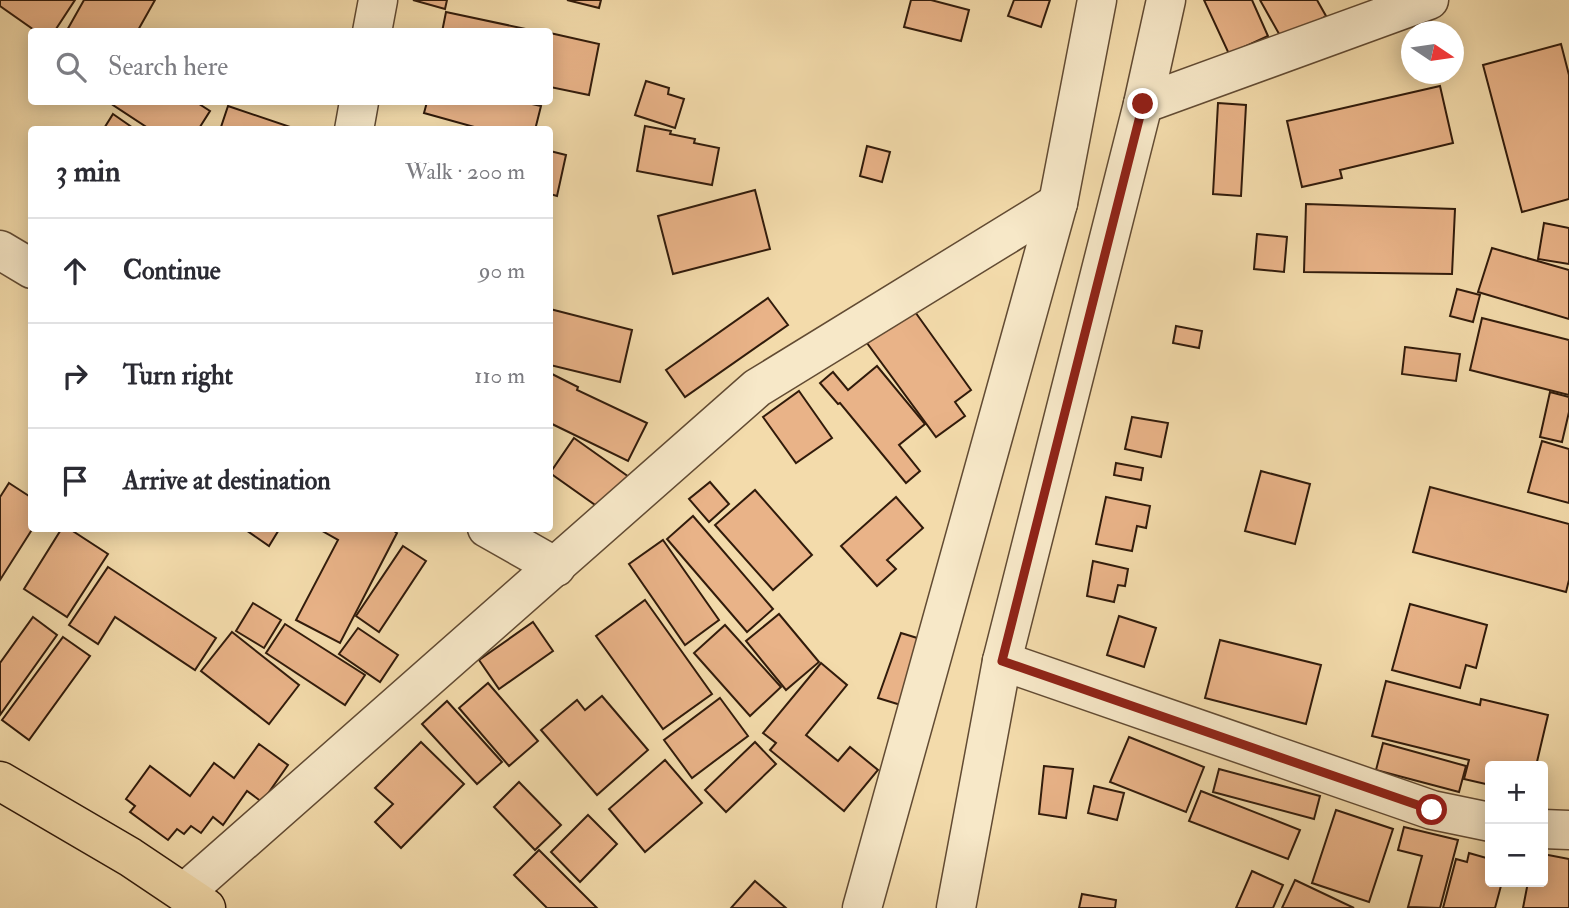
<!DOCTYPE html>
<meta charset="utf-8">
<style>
body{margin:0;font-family:"IM FELL Double Pica",serif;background:#f2f2f3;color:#2b2b33}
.controls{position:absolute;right:21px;bottom:21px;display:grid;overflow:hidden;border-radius:7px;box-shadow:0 4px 18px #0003}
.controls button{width:63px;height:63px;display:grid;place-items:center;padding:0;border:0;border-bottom:2px solid #e1e1e2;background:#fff;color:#2b2b33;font:35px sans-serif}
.compass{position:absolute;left:1401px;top:21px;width:63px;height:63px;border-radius:50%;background:#fff;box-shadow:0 4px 18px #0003;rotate:103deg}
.stop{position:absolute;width:21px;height:21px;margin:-16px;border:5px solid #8f2418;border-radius:50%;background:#fff}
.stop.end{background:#8f2418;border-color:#fff;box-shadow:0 2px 7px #0008}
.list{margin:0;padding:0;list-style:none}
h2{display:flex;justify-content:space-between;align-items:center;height:91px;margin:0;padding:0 28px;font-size:30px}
h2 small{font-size:23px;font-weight:400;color:#7c7c81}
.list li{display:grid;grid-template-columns:46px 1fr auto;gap:21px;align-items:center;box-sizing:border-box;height:105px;padding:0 28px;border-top:2px solid #e1e1e2}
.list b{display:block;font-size:26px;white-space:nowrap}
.list em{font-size:23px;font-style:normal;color:#7c7c81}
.icon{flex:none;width:38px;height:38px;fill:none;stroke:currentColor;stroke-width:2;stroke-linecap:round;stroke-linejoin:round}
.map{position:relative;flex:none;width:1569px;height:908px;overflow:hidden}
.search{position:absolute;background:#fff;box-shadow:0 4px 18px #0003;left:28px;top:28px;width:525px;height:77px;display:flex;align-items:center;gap:18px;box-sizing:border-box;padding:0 24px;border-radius:7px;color:#7c7c81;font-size:26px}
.panel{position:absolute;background:#fff;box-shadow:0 4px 18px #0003;left:28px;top:126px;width:525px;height:406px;border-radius:7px}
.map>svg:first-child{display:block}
.building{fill:#e9b388;stroke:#311b0b;stroke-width:2}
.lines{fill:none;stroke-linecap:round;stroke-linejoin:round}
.minor-casing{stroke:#624b33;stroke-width:41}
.major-casing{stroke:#311b0b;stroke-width:41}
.minor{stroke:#f7e8c8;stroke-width:38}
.major{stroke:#f3dbab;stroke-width:38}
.route{stroke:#8f2418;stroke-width:9}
</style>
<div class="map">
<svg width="1569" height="908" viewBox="0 0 1569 908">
<rect width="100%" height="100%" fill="#f3dbab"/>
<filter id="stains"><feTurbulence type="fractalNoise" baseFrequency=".00286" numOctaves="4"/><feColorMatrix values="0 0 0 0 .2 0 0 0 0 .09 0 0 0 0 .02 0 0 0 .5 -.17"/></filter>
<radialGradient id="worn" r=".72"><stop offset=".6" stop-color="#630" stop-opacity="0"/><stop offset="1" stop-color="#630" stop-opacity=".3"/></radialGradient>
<g class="building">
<polygon points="0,0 75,0 54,32 37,32 0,6"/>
<polygon points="84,0 155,0 137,32 66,32"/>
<polygon points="413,0 447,0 445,9"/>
<polygon points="567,0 601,0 599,8"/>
<polygon points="911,0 931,0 969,10 961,41 904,27"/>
<polygon points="1014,0 1050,0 1041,27 1008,16"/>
<polygon points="1204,0 1252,0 1268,36 1229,54"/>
<polygon points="1260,0 1317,0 1326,16 1283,41"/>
<polygon points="446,12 540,32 442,32"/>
<polygon points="550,33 599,44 589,95 550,87"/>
<polygon points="1561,44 1569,75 1569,199 1522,212 1483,65"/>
<polygon points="646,81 669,88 668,94 684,99 675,128 635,115"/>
<polygon points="1440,86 1453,143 1340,170 1342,178 1302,187 1287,121"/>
<polygon points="116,102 196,102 210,111 198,130 151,130 113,105"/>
<polygon points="427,102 523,102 541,106 535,130 485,130 424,113"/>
<polygon points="1218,103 1246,105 1241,196 1213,194"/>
<polygon points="228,106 299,130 220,130"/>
<polygon points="113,114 136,130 103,130"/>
<polygon points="645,126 671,131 670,134 695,139 694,143 719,148 712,185 637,171"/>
<polygon points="867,146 890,152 882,182 860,176"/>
<polygon points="550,151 566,155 557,196 550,194"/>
<polygon points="755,190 770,249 673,274 658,216"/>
<polygon points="1306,204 1455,209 1452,274 1304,272"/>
<polygon points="1544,223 1569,228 1569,264 1538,259"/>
<polygon points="1257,234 1287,237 1284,272 1254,269"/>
<polygon points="1492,248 1569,270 1569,319 1478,292"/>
<polygon points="1457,289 1480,295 1473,322 1450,316"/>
<polygon points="768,298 788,325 685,397 666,370"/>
<polygon points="550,309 632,330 620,382 550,365"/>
<polygon points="913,309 971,390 955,402 965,416 936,437 867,343"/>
<polygon points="1482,318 1569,340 1569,395 1470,370"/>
<polygon points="1176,326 1202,331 1199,348 1173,343"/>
<polygon points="1405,347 1460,354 1456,381 1402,374"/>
<polygon points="877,366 925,424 899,445 920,471 906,483 840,403 838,404 820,383 833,372 848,390"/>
<polygon points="550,373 578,387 577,390 647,423 628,461 550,423"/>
<polygon points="799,391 832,438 796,463 763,417"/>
<polygon points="1550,392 1569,397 1569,412 1562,442 1540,437"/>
<polygon points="1132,417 1168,423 1161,457 1125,449"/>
<polygon points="574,438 629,477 605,512 550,473"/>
<polygon points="1542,441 1569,449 1569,503 1528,492"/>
<polygon points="1116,463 1143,468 1141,480 1114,475"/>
<polygon points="1261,471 1310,484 1295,544 1245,531"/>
<polygon points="710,482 729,504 709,522 689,499"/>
<polygon points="9,483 32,498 33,528 0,580 0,497"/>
<polygon points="1430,487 1569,524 1569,580 1566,592 1413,552"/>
<polygon points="755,490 812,555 773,590 715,525"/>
<polygon points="896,497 923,528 887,560 896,569 877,586 841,546"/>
<polygon points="1106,497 1150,506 1146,528 1137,526 1132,551 1096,544"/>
<polygon points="693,516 773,609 747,632 667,539"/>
<polygon points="62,528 68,528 108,554 67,617 24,589"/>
<polygon points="243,528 280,528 269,546"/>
<polygon points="317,528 389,528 397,533 340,643 296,620 338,540"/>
<polygon points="663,540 719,620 685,645 629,564"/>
<polygon points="403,546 426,561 379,632 356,616"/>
<polygon points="1093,561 1128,569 1125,586 1118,585 1114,602 1087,596"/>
<polygon points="108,567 216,638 195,670 115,617 98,644 69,625"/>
<polygon points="645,600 712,694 663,729 596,636"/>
<polygon points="253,603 281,620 264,648 236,631"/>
<polygon points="1410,604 1487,625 1476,668 1466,665 1460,688 1392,670"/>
<polygon points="779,614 819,662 786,690 746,641"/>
<polygon points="1119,616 1156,628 1144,667 1107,655"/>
<polygon points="33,617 57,635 0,715 0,663"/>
<polygon points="533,622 553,651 499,689 479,660"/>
<polygon points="285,624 365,675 345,705 266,653"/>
<polygon points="725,625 781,687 750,716 694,653"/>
<polygon points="358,628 398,655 380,682 339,654"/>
<polygon points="232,632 299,685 269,724 201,671"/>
<polygon points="901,633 927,641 904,706 878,698"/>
<polygon points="63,637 90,656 29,740 2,720"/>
<polygon points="1220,640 1321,665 1306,724 1205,698"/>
<polygon points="821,663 847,685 806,735 838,761 850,747 878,770 844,811 770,750 776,743 763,733"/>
<polygon points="1386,681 1480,705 1481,699 1548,715 1536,766 1490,766 1490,785 1464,779 1469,760 1372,736"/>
<polygon points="488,683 538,741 509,766 459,708"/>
<polygon points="602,696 648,750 597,795 541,730 577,700 585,710"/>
<polygon points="720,698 748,736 692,778 664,740"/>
<polygon points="447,701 502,762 477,784 422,724"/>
<polygon points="1129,737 1204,767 1186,812 1110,782"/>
<polygon points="421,742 464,784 401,848 375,822 393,804 375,788"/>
<polygon points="755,742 776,764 726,812 705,790"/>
<polygon points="1383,743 1466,766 1459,792 1376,770"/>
<polygon points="259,744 288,765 262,802 247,791 223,825 213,817 201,833 191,826 184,834 177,829 168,840 130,812 135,806 126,799 150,766 190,796 214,763 234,778"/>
<polygon points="665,760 702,803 645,852 609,809"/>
<polygon points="1044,766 1073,769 1066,818 1039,814"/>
<polygon points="1219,769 1320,796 1314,819 1213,792"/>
<polygon points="519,782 561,825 535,850 494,807"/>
<polygon points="1094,786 1124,793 1117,820 1088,813"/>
<polygon points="1201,791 1300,830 1288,859 1189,821"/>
<polygon points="1336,810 1393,829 1369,902 1312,883"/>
<polygon points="588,815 617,844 580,882 551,852"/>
<polygon points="1404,827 1458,840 1440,908 1408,907 1422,856 1398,850"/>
<polygon points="539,850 597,908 547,908 514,875"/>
<polygon points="1469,853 1490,859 1490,882 1502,882 1495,908 1443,908 1456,859 1467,862"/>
<polygon points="1543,854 1569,859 1569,908 1523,908 1528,882 1543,882"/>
<polygon points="1252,871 1283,885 1273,908 1236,908"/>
<polygon points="1295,880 1354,908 1282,908"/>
<polygon points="755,881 786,908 731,908"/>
<polygon points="1082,894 1116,900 1115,908 1079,908"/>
</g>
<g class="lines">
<g class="minor-casing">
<g id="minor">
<polyline points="372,32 378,0"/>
<polyline points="1143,104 1429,0"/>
<polyline points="354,130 359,102"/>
<polyline points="0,250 32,269"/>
<polyline points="487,528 556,567"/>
<polyline points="1002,661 1432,810 1490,822"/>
<polyline points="1543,829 1569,830"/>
<polyline points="184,893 757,388 1058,203"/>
<polyline points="862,908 1058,203 1097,0"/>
<polyline points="956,908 1002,661 1143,104 1166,0"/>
</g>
</g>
<g class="major-casing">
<polyline id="major" points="0,781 130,857 206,908"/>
</g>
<use href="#minor" class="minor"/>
<use href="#major" class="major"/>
</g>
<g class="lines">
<polyline class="route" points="1143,104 1002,661 1432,810"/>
</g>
<rect width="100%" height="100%" filter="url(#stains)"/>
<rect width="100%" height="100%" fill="url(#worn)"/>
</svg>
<div class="controls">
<button>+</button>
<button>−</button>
</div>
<svg class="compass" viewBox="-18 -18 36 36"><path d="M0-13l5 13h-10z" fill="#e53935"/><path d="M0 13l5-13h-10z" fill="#7c7c81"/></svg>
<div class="stop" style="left:1432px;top:810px"></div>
<div class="stop end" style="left:1143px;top:104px"></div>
<div class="search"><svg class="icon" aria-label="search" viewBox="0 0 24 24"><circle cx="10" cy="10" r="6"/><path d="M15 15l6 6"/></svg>Search here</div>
<section class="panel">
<h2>3 min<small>Walk · 200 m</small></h2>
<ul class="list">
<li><svg class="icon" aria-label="ahead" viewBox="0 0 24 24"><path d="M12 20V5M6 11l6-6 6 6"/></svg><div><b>Continue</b></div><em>90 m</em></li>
<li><svg class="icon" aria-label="right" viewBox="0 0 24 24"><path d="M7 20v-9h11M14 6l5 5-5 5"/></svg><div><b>Turn right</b></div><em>110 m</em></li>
<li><svg class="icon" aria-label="arrive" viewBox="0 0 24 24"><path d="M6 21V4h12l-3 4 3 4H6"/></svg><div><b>Arrive at destination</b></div></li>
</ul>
</section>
</div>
